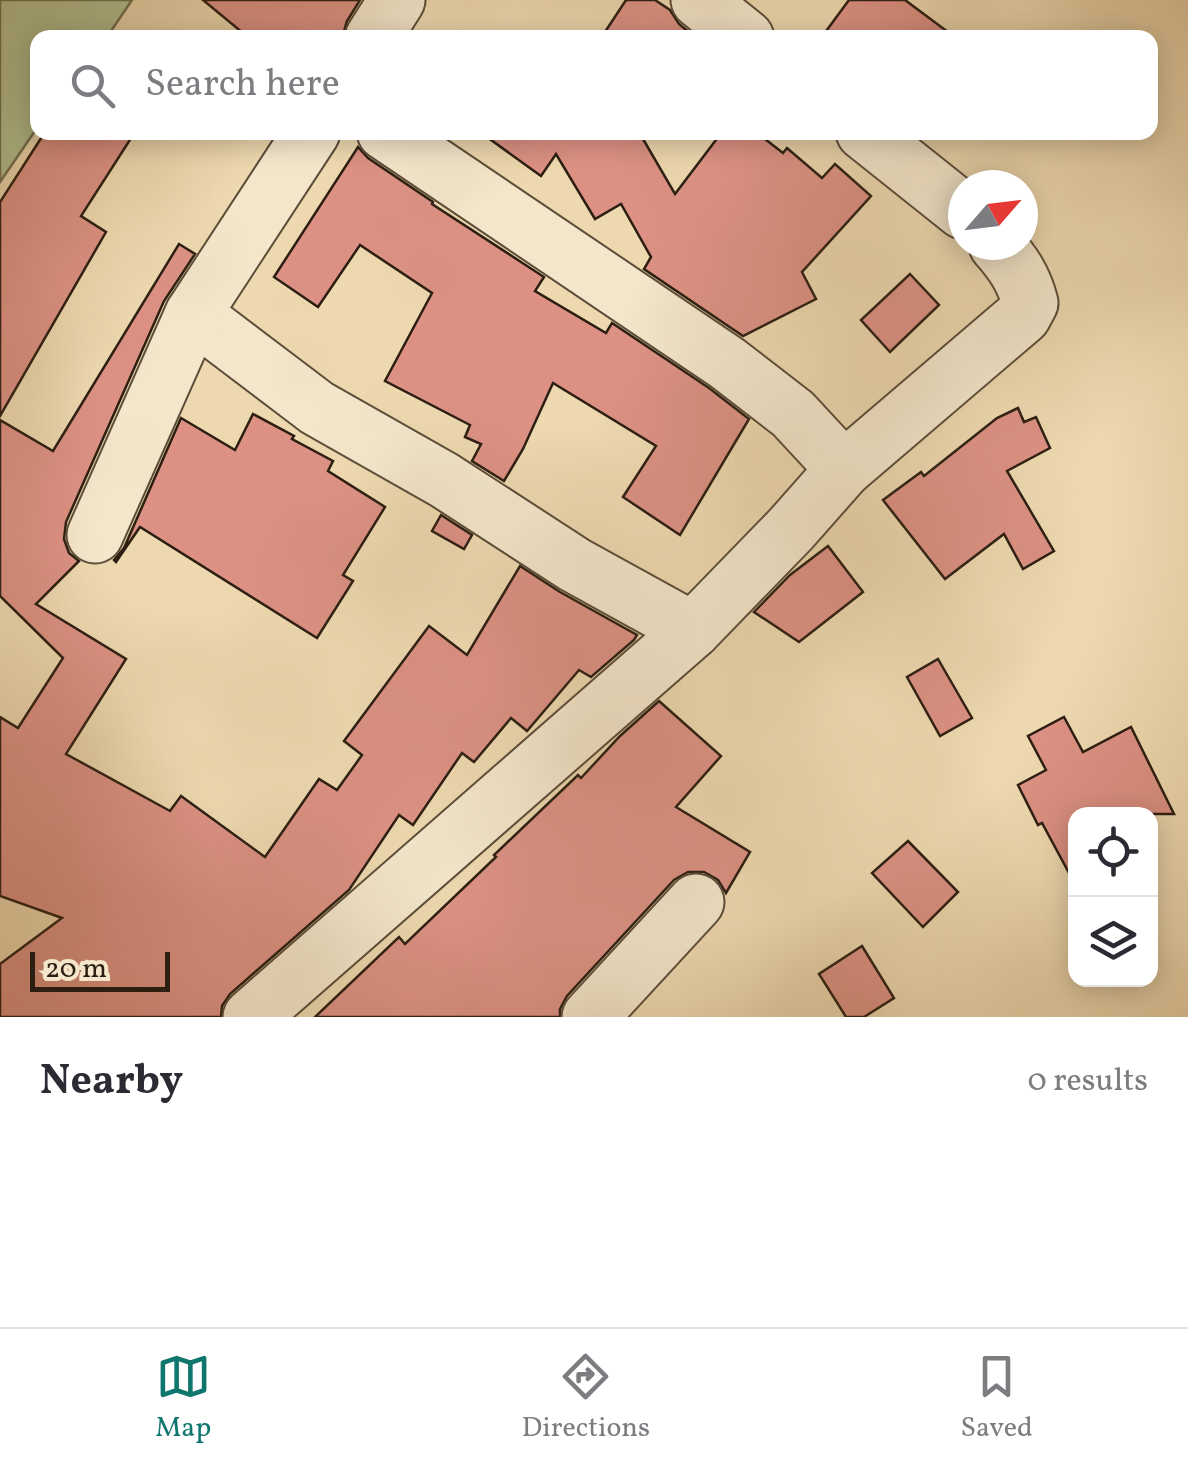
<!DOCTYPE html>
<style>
body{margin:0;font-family:Vollkorn,serif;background:#f2f2f3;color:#2b2b33}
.controls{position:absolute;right:30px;bottom:30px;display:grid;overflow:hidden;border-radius:20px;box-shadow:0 5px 25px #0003}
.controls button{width:90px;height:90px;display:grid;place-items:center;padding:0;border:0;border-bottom:2px solid #e1e1e2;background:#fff;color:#2b2b33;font:50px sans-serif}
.compass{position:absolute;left:948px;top:170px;width:90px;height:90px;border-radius:50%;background:#fff;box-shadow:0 5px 25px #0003;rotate:62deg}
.scale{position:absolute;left:30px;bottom:25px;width:140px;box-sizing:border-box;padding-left:10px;border:5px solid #2c1f12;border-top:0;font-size:28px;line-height:35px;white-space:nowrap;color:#2c1f12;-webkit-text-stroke:8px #f3e6cb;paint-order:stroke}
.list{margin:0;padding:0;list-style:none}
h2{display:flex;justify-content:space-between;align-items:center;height:130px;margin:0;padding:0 40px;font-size:42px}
h2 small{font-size:32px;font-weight:400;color:#7c7c81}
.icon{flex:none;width:55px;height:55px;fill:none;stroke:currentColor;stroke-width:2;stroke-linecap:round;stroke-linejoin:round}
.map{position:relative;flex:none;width:1188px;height:1017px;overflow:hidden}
.search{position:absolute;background:#fff;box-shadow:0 5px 25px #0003;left:30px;right:30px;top:30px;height:110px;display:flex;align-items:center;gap:25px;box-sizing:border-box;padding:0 35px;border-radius:20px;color:#7c7c81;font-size:38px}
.sheet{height:310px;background:#fff}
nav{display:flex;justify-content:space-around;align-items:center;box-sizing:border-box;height:140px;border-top:2px solid #e1e1e2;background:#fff;font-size:28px;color:#7c7c81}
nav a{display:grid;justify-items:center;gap:5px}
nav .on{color:#0f766e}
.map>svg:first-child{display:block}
.green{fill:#b2c090;stroke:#6f7051;stroke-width:2.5}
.building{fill:#dc9184;stroke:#2c1f12;stroke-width:2.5}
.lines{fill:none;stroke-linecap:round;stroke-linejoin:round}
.street-casing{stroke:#5c4d39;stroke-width:59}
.street{stroke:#f3e6cb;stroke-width:55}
</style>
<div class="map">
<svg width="1188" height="1017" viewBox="0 0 1188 1017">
<rect width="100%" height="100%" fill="#edd8af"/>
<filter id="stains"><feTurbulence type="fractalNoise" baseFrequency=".002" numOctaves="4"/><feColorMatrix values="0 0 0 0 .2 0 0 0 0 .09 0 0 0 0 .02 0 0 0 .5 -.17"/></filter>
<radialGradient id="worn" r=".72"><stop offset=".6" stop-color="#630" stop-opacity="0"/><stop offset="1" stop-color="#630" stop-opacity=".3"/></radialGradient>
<polygon class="green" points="0,0 132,0 107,37 38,38 37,128 0,182"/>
<g class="building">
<polygon points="203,0 360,0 347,21 342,38 249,38"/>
<polygon points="626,0 655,0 670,10 679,24 696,38 601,38"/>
<polygon points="849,0 905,0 956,38 821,38"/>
<polygon points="45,132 135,132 81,216 106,232 0,416 0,202"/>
<polygon points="480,132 639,132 675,194 722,132 756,132 783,153 787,148 822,178 835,164 871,196 802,272 816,299 743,336 644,269 651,257 621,204 595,219 556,154 541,176"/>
<polygon points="358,147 368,158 433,202 432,204 544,277 535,291 606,333 612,323 709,388 749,419 680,535 623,497 656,446 553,383 523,449 504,481 472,461 481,444 465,437 470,425 385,381 432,293 360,245 318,307 274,277"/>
<polygon points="179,244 195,254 164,301 66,522 64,539 69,553 79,561 36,604 126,659 66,754 170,811 181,796 265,857 319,779 337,790 362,755 344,741 429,626 467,655 520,566 560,592 637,635 634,640 591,677 579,670 527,731 511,718 474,762 462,753 413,825 399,815 349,890 230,994 222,1006 221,1017 0,1017 0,964 62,918 0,896 0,717 18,728 63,658 0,596 0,420 53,451"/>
<polygon points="910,274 939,305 890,352 861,320"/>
<polygon points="1018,408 1024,422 1036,417 1050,448 1007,471 1054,551 1023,569 1004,534 945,579 883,500 921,472 924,476 997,418"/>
<polygon points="253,414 294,436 292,439 333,461 328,471 385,507 343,575 353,581 317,638 140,527 116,562 114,560 124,548 181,418 235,450"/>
<polygon points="441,515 472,535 464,549 432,531"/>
<polygon points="828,546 863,592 799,642 754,612 790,575"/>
<polygon points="938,659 972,718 940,736 907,677"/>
<polygon points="659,701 721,756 676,807 750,852 726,893 718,880 704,872 688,872 674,880 567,996 560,1009 560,1017 315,1017 399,937 405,944 496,857 494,855 578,775 581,778 620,736"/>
<polygon points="1064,717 1083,752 1131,727 1174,814 1076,814 1076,886 1042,823 1038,825 1018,785 1046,770 1028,736"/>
<polygon points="908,841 958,892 923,927 872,873"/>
<polygon points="862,946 894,998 864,1017 846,1017 819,974"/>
</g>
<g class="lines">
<g class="street-casing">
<g id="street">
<polyline points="699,0 746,38"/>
<polyline points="373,38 397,0"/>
<polyline points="385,132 727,363 793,414 844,469"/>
<polyline points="864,132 963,211"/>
<polyline points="193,314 317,408 444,480 575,565 693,630"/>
<polyline points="95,535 193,314 312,132"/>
<path d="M 251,1017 L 693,630 L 791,529 L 844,469 L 1023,316 L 1030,303 C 1024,279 1013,263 997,245"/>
<polyline points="590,1017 696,902"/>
</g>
</g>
<use href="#street" class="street"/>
</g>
<rect width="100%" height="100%" filter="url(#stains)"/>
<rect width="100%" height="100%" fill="url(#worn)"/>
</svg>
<div class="controls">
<button><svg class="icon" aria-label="locate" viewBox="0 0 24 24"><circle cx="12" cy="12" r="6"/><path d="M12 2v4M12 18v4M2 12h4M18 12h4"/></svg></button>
<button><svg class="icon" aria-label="layers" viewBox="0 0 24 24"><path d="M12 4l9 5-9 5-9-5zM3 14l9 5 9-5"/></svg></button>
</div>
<svg class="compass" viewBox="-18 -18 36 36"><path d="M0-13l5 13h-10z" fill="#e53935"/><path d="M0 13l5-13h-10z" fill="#7c7c81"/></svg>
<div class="scale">20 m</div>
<div class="search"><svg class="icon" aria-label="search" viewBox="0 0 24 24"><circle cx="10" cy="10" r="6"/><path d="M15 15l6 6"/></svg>Search here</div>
</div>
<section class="sheet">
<h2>Nearby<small>0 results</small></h2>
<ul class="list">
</ul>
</section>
<nav>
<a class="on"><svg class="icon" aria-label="map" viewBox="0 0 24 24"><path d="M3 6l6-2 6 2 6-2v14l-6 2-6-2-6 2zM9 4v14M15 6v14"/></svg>Map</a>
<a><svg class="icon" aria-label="directions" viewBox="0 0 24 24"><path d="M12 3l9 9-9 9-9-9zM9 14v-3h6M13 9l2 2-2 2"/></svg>Directions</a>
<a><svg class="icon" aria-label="saved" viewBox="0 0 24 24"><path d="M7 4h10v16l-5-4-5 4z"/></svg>Saved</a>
</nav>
